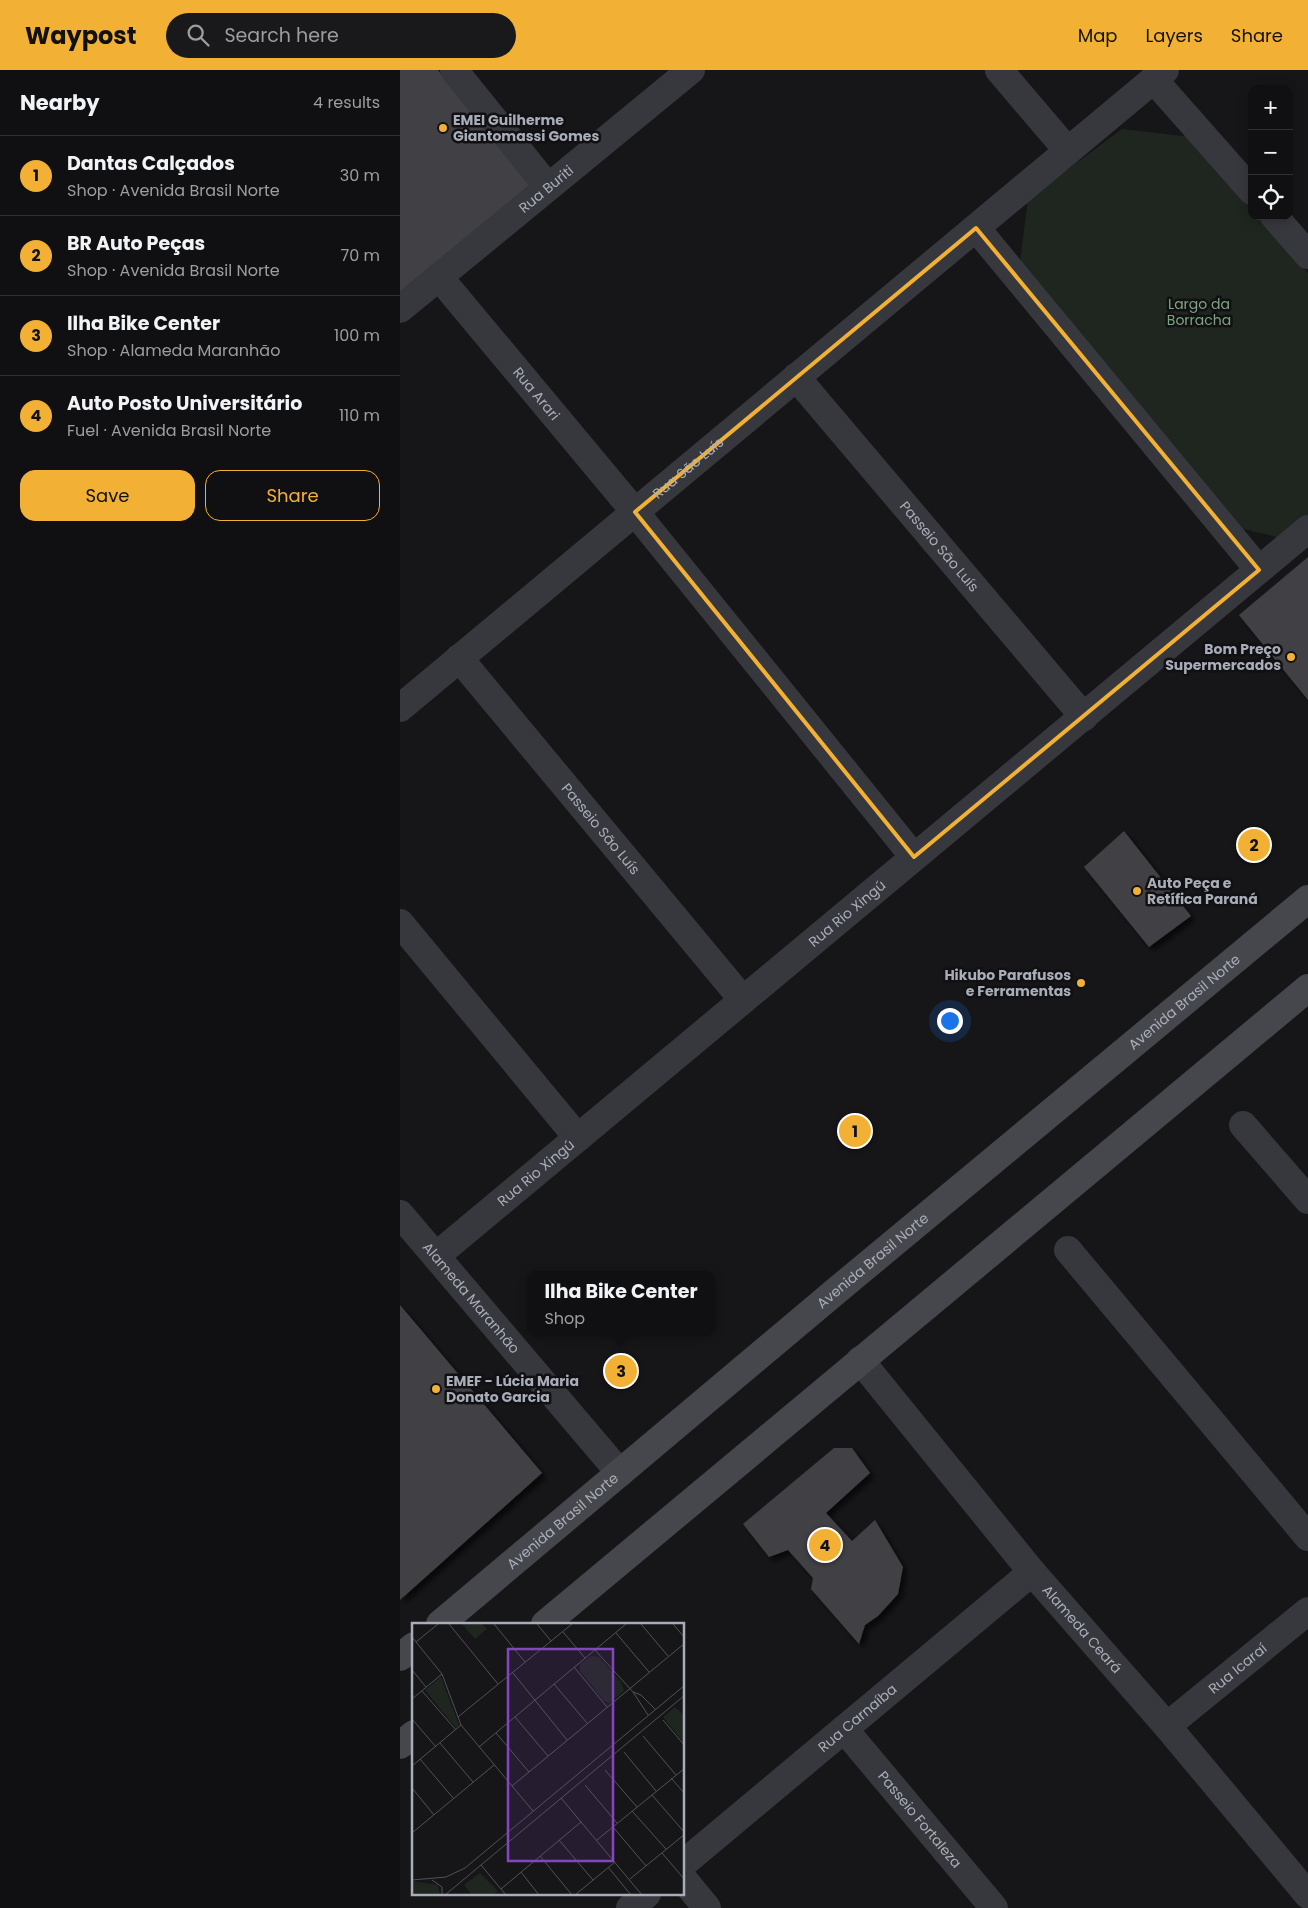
<!DOCTYPE html>
<meta charset="utf-8">
<style>
body{margin:0;font-family:Poppins,sans-serif;background:#19191b;color:#f1f3f6}
.controls{position:absolute;right:15px;top:15px;display:grid;overflow:hidden;border-radius:10px;box-shadow:0 2px 12px #0003}
.controls button{width:45px;height:45px;display:grid;place-items:center;padding:0;border:0;border-bottom:1px solid #303032;background:#101012;color:#f1f3f6;font:25px sans-serif}
.you{position:absolute;left:549px;top:950px;width:18px;height:18px;margin:-12px;border:4px solid #fff;border-radius:50%;background:#1a73e8;box-shadow:0 0 0 8px #1a73e833}
.badge{display:grid;place-items:center;width:32px;height:32px;border-radius:50%;background:#f2b134;color:#111;font-size:16px;font-weight:700}
.pin{position:absolute;translate:-50% -50%;border:2px solid #fff;box-shadow:0 1px 5px #0006}
.popup{position:absolute;left:127px;top:1201px;width:188px;height:65px;box-sizing:border-box;display:grid;place-content:center;border-radius:10px;background:#101012;filter:drop-shadow(0 1px 4px #0005);font-size:16px;white-space:nowrap;color:#9c9d9f}
.popup b{font-size:19px;color:#f1f3f6}
.popup::after{content:'';position:absolute;left:50%;top:100%;margin-left:-10px;border:10px solid transparent;border-top-color:#101012}
.list{margin:0;padding:0;list-style:none}
h2{display:flex;justify-content:space-between;align-items:center;height:65px;margin:0;padding:0 20px;font-size:21px}
h2 small{font-size:16px;font-weight:400;color:#9c9d9f}
.list li{display:grid;grid-template-columns:32px 1fr auto;gap:15px;align-items:center;box-sizing:border-box;height:80px;padding:0 20px;border-top:1px solid #303032}
.list b{display:block;font-size:19px;white-space:nowrap}
.list p{margin:0;font-size:16px;white-space:nowrap;color:#9c9d9f}
.list em{font-size:16px;font-style:normal;color:#9c9d9f}
.actions{display:flex;gap:10px;padding:15px 20px}
.actions a{flex:1;padding:11px 0;border:1px solid #f2b134;border-radius:15px;text-align:center;font-size:18px;color:#f2b134}
.actions .main{background:#f2b134;color:#111}
.icon{flex:none;width:28px;height:28px;fill:none;stroke:currentColor;stroke-width:2;stroke-linecap:round;stroke-linejoin:round}
.map{position:relative;flex:none;width:908px;height:1838px;overflow:hidden}
header{display:flex;align-items:center;gap:30px;box-sizing:border-box;height:70px;padding:0 25px;background:#f2b134;color:#111}
header strong{font-size:24px}
nav{display:flex;gap:28px;margin-inline-start:auto;font-size:18px}
.search{width:350px;height:45px;background:#19191b;display:flex;align-items:center;gap:12px;box-sizing:border-box;padding:0 18px;border-radius:28px;color:#9c9d9f;font-size:19px}
main{display:flex}
aside{flex:1;background:#101012}
.map>svg:first-child{display:block}
.green{fill:#1e261f}
.building{fill:#404145;filter:url(#shadow)}
.lines{fill:none;stroke-linecap:round;stroke-linejoin:round}
.minor{stroke:#37383d;stroke-width:28}
.tertiary{stroke:#37383d;stroke-width:28}
.secondary{stroke:#45474d;stroke-width:28}
.marked{fill:none;stroke:#f2b134;stroke-width:4;stroke-linejoin:round}
.poi-dot{fill:#f2b134;stroke:#111113;stroke-width:2}
.labels{text-anchor:middle;dominant-baseline:central;stroke-width:5;stroke-linejoin:round;paint-order:stroke}
.poi-label{font-size:14px;font-weight:bold;fill:#a8adb8;stroke:#111113;text-anchor:start}
.street-label{font-size:14px;fill:#a8adb8;stroke:#111113}
.park-label{font-size:14px;fill:#7fa381;stroke:#111113}
.inset-road{fill:none;stroke:#505258;stroke-width:1}
.view{fill:#8446be;fill-opacity:0.15;stroke:#8446be;stroke-width:2.5}
.inset-edge{fill:none;stroke:#a8adb8;stroke-width:2.5}
</style>
<header>
<strong>Waypost</strong>
<div class="search"><svg class="icon" aria-label="search" viewBox="0 0 24 24"><circle cx="10" cy="10" r="6"/><path d="M15 15l6 6"/></svg>Search here</div>
<nav><a>Map</a><a>Layers</a><a>Share</a></nav>
</header>
<main>
<aside>
<h2>Nearby<small>4 results</small></h2>
<ul class="list">
<li><span class="badge">1</span><div><b>Dantas Calçados</b><p>Shop · Avenida Brasil Norte</p></div><em>30 m</em></li>
<li><span class="badge">2</span><div><b>BR Auto Peças</b><p>Shop · Avenida Brasil Norte</p></div><em>70 m</em></li>
<li><span class="badge">3</span><div><b>Ilha Bike Center</b><p>Shop · Alameda Maranhão</p></div><em>100 m</em></li>
<li><span class="badge">4</span><div><b>Auto Posto Universitário</b><p>Fuel · Avenida Brasil Norte</p></div><em>110 m</em></li>
</ul>
<div class="actions"><a class="main">Save</a><a>Share</a></div>
</aside>
<div class="map">
<svg width="908" height="1838" viewBox="0 0 908 1838">
<defs>
<filter id="shadow"><feDropShadow dx="4.5" dy="4.5" stdDeviation="2.5" flood-color="#0009"/></filter>
</defs>
<rect width="100%" height="100%" fill="#161618"/>
<polygon class="green" points="722,59 791,67 852,138 852,146 859,146 908,203 908,449 885,469 831,456 620,192 628,129"/>
<g class="building">
<polygon points="0,0 38,0 132,116 0,226"/>
<polygon points="908,487 908,630 839,545"/>
<polygon points="724,761 791,846 749,877 684,797"/>
<polygon points="0,1235 142,1403 0,1530"/>
<polygon points="434,1378 452,1378 470,1403 426,1443 452,1471 475,1450 503,1497 498,1524 478,1546 465,1555 459,1574 411,1519 413,1508 388,1480 369,1487 343,1454"/>
</g>
<g class="lines">
<g class="minor">
<polyline points="54,0 148,117"/>
<polyline points="599,0 668,81"/>
<polyline points="754,10 852,121"/>
<polyline points="874,146 908,185"/>
<polyline points="576,158 859,500"/>
<path id="s1" d="M 39,207 L 235,442 L 514,787"/>
<path id="s2" d="M 0,239 L 291,0"/>
<path id="s3" d="M 396,307 L 684,647"/>
<path id="s4" d="M 59,588 L 343,930"/>
<path id="s5" d="M 0,638 L 765,0"/>
<polyline points="0,853 178,1068"/>
<polyline points="843,1055 908,1130"/>
<path id="s6" d="M 0,1144 L 220,1403"/>
<polyline points="668,1180 908,1467"/>
<path id="s7" d="M 36,1186 L 908,459"/>
<path id="s8" d="M 767,1656 L 908,1541"/>
<path id="s9" d="M 444,1659 L 594,1838"/>
<path id="s10" d="M 284,1793 L 632,1502"/>
<polyline points="284,1810 307,1838"/>
<polyline points="230,1838 247,1824"/>
</g>
<path class="tertiary" id="s11" d="M 460,1290 L 632,1502 L 767,1656 L 908,1825"/>
<g class="secondary">
<path id="s12" d="M 40,1554 L 442,1216 L 908,829"/>
<polyline points="145,1554 908,918"/>
<polyline points="0,1587 14,1576"/>
<polyline points="0,1675 14,1664"/>
</g>
</g>
<path class="marked" d="M 576,158 L 859,500 L 514,787 L 235,442 Z"/>
<g class="poi-dot">
<circle cx="43" cy="58" r="5"/>
<circle cx="891" cy="587" r="5"/>
<circle cx="737" cy="821" r="5"/>
<circle cx="681" cy="913" r="5"/>
<circle cx="36" cy="1319" r="5"/>
</g>
<g class="labels">
<g class="poi-label">
<text x="53" y="50">EMEI Guilherme<tspan x="53" dy="16">Giantomassi Gomes</tspan></text>
<text x="881" y="579" text-anchor="end">Bom Preço<tspan x="881" dy="16">Supermercados</tspan></text>
<text x="747" y="813">Auto Peça e<tspan x="747" dy="16">Retífica Paraná</tspan></text>
<text x="671" y="905" text-anchor="end">Hikubo Parafusos<tspan x="671" dy="16">e Ferramentas</tspan></text>
<text x="46" y="1311">EMEF - Lúcia Maria<tspan x="46" dy="16">Donato Garcia</tspan></text>
</g>
<g class="street-label">
<text stroke="none"><textPath href="#s2" startOffset="189">Rua Buriti</textPath></text>
<text stroke="none"><textPath href="#s1" startOffset="152">Rua Arari</textPath></text>
<text stroke="none"><textPath href="#s5" startOffset="375">Rua São Luís</textPath></text>
<text stroke="none"><textPath href="#s3" startOffset="222">Passeio São Luís</textPath></text>
<text stroke="none"><textPath href="#s4" startOffset="222">Passeio São Luís</textPath></text>
<text stroke="none"><textPath href="#s7" startOffset="535">Rua Rio Xingú</textPath></text>
<text stroke="none"><textPath href="#s12" startOffset="970">Avenida Brasil Norte</textPath></text>
<text stroke="none"><textPath href="#s7" startOffset="130">Rua Rio Xingú</textPath></text>
<text stroke="none"><textPath href="#s12" startOffset="565">Avenida Brasil Norte</textPath></text>
<text stroke="none"><textPath href="#s6" startOffset="110">Alameda Maranhão</textPath></text>
<text stroke="none"><textPath href="#s12" startOffset="160">Avenida Brasil Norte</textPath></text>
<text stroke="none"><textPath href="#s11" startOffset="349">Alameda Ceará</textPath></text>
<text stroke="none"><textPath href="#s8" startOffset="91">Rua Icaraí</textPath></text>
<text stroke="none"><textPath href="#s10" startOffset="226">Rua Carnaíba</textPath></text>
<text stroke="none"><textPath href="#s9" startOffset="118">Passeio Fortaleza</textPath></text>
</g>
<g class="park-label">
<text x="799" y="234">Largo da<tspan x="799" dy="16">Borracha</tspan></text>
</g>
</g>
<g transform="translate(12 1553)">
<rect width="272" height="272" fill="#161618"/>
<path d="M 50,1 L 70,1 L 75,6 L 63,16 ZM 179,33 L 187,34 L 209,59 L 212,68 L 198,80 L 192,78 L 168,48 L 168,41 ZM 29,54 L 47,102 L 44,105 L 13,67 ZM 263,84 L 272,92 L 272,120 L 251,94 ZM 68,250 L 86,268 L 81,272 L 60,272 L 52,262 ZM 0,258 L 26,262 L 28,272 L 0,272 Z" fill="#1e261f"/>
<path class="inset-road" d="M 37,1 L 86,61M 82,1 L 113,39M 125,1 L 139,18M 229,1 L 256,33M 261,1 L 273,15M 151,9 L 173,35M 204,10 L 237,49M 0,14 L 30,51 L 49,102 L 121,188M 4,19 L 26,1M 183,27 L 221,69 L 236,92M 162,44 L 195,84M 0,47 L 14,64M 101,50 L 155,117M 142,61 L 175,100M 10,68 L 44,107M 221,69 L 229,72 L 243,86M 0,76 L 30,51M 46,94 L 160,1M 103,94 L 136,133M 0,96 L 24,124M 251,97 L 273,123M 84,110 L 117,149M 231,113 L 264,152M 28,120 L 61,159M 67,124 L 214,1M 212,129 L 244,168M 8,136 L 42,176M 0,143 L 49,102M 193,147 L 225,184M 259,155 L 273,171M 173,162 L 205,200M 100,163 L 273,20M 0,165 L 22,192M 240,172 L 273,210M 149,175 L 230,272M 220,188 L 254,226M 201,204 L 234,243M 0,210 L 82,142M 147,217 L 181,257M 185,217 L 273,145M 250,230 L 273,257M 128,233 L 160,272M 69,242 L 94,272M 196,244 L 219,272M 109,249 L 127,272M 218,256 L 273,211M 0,257 L 34,254 L 53,245 L 273,62M 20,257 L 30,264 L 30,272M 89,266 L 169,199M 33,272 L 273,72M 163,272 L 203,239"/>
<path class="view" d="M 96,26 L 201,26 L 201,238 L 96,238 Z"/>
<rect width="272" height="272" class="inset-edge"/>
</g>
</svg>
<div class="controls">
<button>+</button>
<button>−</button>
<button><svg class="icon" aria-label="locate" viewBox="0 0 24 24"><circle cx="12" cy="12" r="6"/><path d="M12 2v4M12 18v4M2 12h4M18 12h4"/></svg></button>
</div>
<div class="you"></div>
<div class="pin badge" style="left:455px;top:1061px">1</div>
<div class="pin badge" style="left:854px;top:775px">2</div>
<div class="pin badge" style="left:221px;top:1301px">3</div>
<div class="popup"><b>Ilha Bike Center</b>Shop</div>
<div class="pin badge" style="left:425px;top:1475px">4</div>
</div>
</main>
